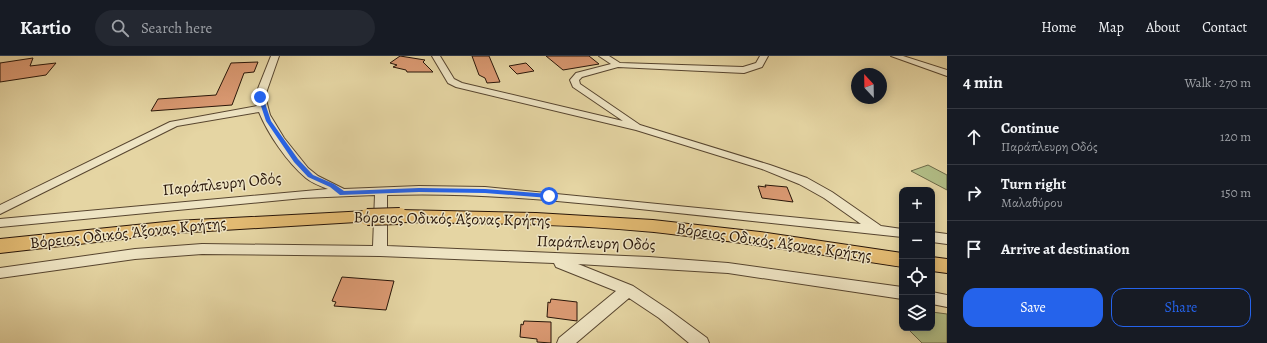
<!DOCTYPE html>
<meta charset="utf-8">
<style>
body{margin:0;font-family:Alegreya,serif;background:#242831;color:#f1f3f6}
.controls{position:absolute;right:12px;bottom:12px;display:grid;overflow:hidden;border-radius:8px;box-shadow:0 2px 10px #0003}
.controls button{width:36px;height:36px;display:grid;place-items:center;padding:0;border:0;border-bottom:1px solid #363941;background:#171b24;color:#f1f3f6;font:20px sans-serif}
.compass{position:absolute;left:851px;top:12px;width:36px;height:36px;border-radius:50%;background:#171b24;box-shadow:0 2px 10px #0003;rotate:338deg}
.stop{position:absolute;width:12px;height:12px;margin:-9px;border:3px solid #2563eb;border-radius:50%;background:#fff}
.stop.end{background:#2563eb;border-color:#fff;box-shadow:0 1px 4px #0008}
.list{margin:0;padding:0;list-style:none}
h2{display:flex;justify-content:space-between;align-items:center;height:52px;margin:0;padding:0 16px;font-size:17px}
h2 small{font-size:13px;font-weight:400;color:#9ea1a6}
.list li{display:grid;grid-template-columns:26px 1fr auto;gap:12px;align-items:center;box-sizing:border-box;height:56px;padding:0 16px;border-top:1px solid #363941}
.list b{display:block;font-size:15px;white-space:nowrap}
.list p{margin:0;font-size:13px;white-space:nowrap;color:#9ea1a6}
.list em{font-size:13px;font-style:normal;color:#9ea1a6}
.actions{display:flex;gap:8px;padding:12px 16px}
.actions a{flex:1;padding:9px 0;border:1px solid #2563eb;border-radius:12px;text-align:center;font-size:14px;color:#2563eb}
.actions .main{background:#2563eb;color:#fff}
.icon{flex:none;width:22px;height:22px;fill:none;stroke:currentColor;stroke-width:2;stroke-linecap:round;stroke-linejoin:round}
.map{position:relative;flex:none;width:947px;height:287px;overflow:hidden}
header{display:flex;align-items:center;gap:24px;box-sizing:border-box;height:56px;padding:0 20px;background:#171b24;border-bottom:1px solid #363941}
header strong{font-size:19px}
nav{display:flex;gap:22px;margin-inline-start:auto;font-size:14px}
.search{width:280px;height:36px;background:#242831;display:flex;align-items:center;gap:10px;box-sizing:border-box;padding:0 14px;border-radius:22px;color:#9ea1a6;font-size:15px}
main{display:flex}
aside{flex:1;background:#171b24}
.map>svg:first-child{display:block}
.green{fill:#b2be87;stroke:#6d6a48}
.building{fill:#da9972;stroke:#281508}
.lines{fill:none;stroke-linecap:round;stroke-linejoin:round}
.minor-casing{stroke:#57452f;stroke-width:2}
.highway-casing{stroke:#281508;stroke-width:2}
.minor{fill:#eee4c3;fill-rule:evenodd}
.highway{fill:#e2ba72;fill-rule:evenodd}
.highway-bridge-casing{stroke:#281508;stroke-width:18;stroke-linecap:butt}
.highway-bridge{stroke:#e2ba72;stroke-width:16}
.route{fill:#2563eb}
.labels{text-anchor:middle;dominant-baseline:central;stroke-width:3;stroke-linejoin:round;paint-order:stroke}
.street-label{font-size:16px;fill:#281508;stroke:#eee4c3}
</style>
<header>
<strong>Kartio</strong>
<div class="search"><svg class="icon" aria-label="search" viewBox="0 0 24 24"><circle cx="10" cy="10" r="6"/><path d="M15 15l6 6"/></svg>Search here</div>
<nav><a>Home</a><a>Map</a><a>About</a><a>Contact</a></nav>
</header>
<main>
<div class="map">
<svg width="947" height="287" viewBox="0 0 947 287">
<rect width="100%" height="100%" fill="#e5d5a3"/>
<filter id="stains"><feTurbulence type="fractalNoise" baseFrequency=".005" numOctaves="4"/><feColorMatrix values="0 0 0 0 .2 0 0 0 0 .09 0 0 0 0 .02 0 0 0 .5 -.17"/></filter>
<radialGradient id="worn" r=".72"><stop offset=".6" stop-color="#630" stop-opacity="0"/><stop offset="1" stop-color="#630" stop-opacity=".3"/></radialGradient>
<g class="green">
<polygon points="928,109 947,119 947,134 911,115"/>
<polygon points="932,256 947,258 947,287 922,287 907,272 932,272"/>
</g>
<g class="building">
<polygon points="400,0 425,4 423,6 433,16 407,16 406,14 393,11 397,9 390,7"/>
<polygon points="472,0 489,0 500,26 487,27 485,22 479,19"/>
<polygon points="546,0 589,0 599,8 563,14"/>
<polygon points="33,2 30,10 56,7 46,19 0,26 0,7"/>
<polygon points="258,6 254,16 244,17 232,49 151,55 158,43 216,39 231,7"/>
<polygon points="526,7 534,15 517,18 509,10"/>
<polygon points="765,129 787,131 793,146 762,142 758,130 766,131"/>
<polygon points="342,221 394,225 386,254 334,250 336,246 332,245"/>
<polygon points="551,243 577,246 577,265 547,261 548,246 550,247"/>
<polygon points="524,265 551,266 551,287 537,286 537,283 520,281 521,268 523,269"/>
</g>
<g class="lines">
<g class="minor-casing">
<g id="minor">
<path d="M 271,0 L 279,0 L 265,40 L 270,59 L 284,82 L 308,112 L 318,120 L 344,133 L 419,130 L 485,131 L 861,168 L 824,142 L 799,128 L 762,113 L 636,74 L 456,31 L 448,27 L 432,0 L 440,0 L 454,23 L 462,27 L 623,65 L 573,31 L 570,24 L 576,17 L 611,8 L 599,0 L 609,0 L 620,7 L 743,11 L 756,7 L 760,0 L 768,0 L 762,11 L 744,17 L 618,11 L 582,21 L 579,24 L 580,28 L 640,69 L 770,109 L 807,122 L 832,136 L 881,170 L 902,173 L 902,181 C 818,172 734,163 649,154 C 562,145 475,136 387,139 L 387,190 L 649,201 L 728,207 L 902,231 L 902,243 L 728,217 L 578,208 L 633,230 L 669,254 L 707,282 L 709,287 L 689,287 L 659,262 L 629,242 L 576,287 L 557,287 L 559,282 L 616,235 L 556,211 L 554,207 L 380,200 L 202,198 L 135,203 L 0,222 L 0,212 L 135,193 L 202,188 L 373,190 L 375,139 L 303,142 L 0,171 L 0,163 L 328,133 C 320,130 312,127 306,122 C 287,106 268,78 259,56 L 177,70 L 0,158 L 0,149 L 170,66 L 257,50 L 255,40 Z"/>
<polygon points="891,0 903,0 947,14 947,20"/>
<polygon points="932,176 947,178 947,188 932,186"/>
<polygon points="932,236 947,239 947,251 932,248"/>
</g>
</g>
<g class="highway-casing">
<g id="highway">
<path d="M 400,154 L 536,157 L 653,164 L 760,176 L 902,197 L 902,211 C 819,198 737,185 654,176 C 569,168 485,167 400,166 L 394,164 L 391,160 L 394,156 Z"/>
<polygon points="367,155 373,157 376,161 373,165 175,177 0,197 0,183 175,165"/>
<polygon points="932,201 947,203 947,217 932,215"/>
</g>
</g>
<use href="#minor" class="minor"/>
<use href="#highway" class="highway"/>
<g class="highway-bridge-casing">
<polyline id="highway-bridge" points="367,161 400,160"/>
</g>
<use href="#highway-bridge" class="highway-bridge"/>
</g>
<polygon class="route" points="260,39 263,41 271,65 298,103 313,119 334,128 344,135 419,132 485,133 549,138 553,140 549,142 485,137 419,136 340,139 330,131 308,121 294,106 266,65 258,41"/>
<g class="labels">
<g class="street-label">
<text transform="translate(222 128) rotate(-6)">Παράπλευρη Οδός</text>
<text transform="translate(452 163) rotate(1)">Βόρειος Οδικός Άξονας Κρήτης</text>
<text transform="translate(128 177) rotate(-6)">Βόρειος Οδικός Άξονας Κρήτης</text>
<text transform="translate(774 186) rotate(8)">Βόρειος Οδικός Άξονας Κρήτης</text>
<text transform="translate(596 187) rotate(2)">Παράπλευρη Οδός</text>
</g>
</g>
<rect width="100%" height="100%" filter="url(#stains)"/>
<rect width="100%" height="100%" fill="url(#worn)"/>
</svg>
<div class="controls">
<button>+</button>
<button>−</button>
<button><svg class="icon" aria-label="locate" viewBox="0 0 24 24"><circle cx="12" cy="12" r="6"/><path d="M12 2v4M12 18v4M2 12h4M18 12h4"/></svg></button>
<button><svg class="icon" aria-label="layers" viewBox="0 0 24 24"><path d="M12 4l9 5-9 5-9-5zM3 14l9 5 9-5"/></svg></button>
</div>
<svg class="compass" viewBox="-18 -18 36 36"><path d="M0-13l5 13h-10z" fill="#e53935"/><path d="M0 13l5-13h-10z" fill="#9ea1a6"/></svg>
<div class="stop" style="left:549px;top:140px"></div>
<div class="stop end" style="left:260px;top:41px"></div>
</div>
<aside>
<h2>4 min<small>Walk · 270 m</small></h2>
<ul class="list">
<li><svg class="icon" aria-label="ahead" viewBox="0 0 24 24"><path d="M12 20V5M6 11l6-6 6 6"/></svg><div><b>Continue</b><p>Παράπλευρη Οδός</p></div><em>120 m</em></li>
<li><svg class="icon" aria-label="right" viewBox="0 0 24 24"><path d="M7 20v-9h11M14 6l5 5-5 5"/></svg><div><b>Turn right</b><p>Μαλαθύρου</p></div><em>150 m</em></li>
<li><svg class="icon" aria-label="arrive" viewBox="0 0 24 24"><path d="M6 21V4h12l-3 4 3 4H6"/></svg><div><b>Arrive at destination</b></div></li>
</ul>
<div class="actions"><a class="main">Save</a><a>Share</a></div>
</aside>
</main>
